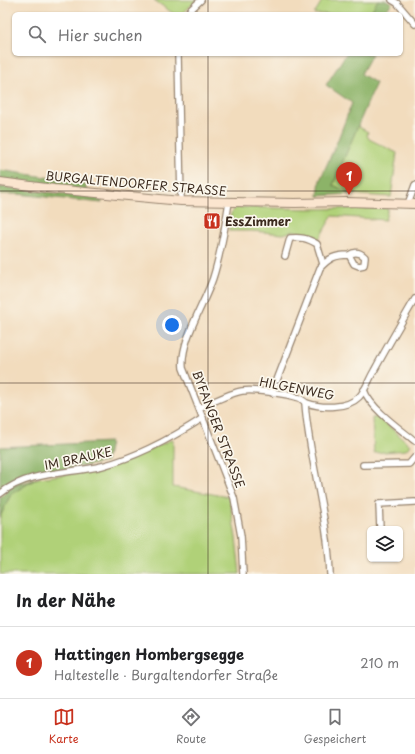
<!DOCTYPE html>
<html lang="de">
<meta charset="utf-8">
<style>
body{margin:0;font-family:"Playpen Sans",sans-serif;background:#f2f2f2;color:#202124}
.controls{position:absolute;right:12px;bottom:12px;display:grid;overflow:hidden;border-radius:6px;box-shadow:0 1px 3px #0004}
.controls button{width:36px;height:36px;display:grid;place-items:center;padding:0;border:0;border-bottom:1px solid #e0e0e0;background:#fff;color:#202124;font:20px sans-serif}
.you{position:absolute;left:172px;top:325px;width:14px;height:14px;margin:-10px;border:3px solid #fff;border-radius:50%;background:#1a73e8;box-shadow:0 0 0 6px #1a73e833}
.badge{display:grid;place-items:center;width:26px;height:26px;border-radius:50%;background:#c8321e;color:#fff;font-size:13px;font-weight:700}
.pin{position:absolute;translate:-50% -33px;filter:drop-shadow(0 1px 2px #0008)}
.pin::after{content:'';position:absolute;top:21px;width:14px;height:12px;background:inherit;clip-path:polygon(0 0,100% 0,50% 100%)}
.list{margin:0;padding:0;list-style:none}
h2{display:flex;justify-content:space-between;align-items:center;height:52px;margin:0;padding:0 16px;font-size:17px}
h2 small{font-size:13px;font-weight:400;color:#757577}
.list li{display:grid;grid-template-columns:26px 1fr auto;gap:12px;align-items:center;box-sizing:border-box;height:72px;padding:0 16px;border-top:1px solid #e0e0e0}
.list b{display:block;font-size:15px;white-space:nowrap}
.list p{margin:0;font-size:13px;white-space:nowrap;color:#757577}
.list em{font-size:13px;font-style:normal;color:#757577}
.icon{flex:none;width:22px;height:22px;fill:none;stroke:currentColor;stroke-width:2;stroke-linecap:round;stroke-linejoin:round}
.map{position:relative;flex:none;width:415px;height:574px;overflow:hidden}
.search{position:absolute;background:#fff;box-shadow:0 1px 3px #0004;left:12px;right:12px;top:12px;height:44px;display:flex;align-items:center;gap:10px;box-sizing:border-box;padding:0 14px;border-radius:6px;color:#757577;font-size:15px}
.sheet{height:124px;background:#fff}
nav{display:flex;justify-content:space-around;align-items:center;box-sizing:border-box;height:56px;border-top:1px solid #e0e0e0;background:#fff;font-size:11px;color:#757577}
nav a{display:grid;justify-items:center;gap:2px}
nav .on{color:#c8321e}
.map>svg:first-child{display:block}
.green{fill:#b0d178;stroke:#767e4b}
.forest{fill:#8cb368;stroke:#646e43}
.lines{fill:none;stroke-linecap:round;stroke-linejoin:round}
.street-casing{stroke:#96836e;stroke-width:8}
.secondary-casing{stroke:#96836e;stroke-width:10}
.street{stroke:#fff;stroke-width:5.5}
.secondary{stroke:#fbe5cf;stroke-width:8}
.grid{fill:none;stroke:#3b2a1e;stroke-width:1;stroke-opacity:0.55}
.labels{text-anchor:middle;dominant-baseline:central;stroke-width:3.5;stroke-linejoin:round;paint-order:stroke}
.street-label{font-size:12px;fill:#3b2a1e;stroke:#fbf7ec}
.poi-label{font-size:12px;font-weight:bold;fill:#3b2a1e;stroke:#fbf7ec;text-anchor:start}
</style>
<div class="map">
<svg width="415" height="574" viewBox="0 0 415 574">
<rect width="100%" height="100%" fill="#fbf7ec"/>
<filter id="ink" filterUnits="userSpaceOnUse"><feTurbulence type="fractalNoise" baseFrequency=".025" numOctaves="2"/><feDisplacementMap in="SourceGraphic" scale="8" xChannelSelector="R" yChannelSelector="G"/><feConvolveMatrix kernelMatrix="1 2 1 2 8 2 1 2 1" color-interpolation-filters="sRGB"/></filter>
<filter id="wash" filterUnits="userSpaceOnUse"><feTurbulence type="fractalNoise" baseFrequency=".012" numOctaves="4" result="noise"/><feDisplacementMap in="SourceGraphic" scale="16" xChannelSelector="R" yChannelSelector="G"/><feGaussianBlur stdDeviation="0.9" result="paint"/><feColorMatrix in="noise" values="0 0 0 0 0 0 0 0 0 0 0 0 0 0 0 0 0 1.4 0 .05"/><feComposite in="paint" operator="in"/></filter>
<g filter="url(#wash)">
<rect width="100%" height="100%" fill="#f2dcbd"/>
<g class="green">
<polygon points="154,0 197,0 182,14 174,14"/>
<polygon points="321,0 379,0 370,14 314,14 322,1"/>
<polygon points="357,126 368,132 367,135 369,139 397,153 391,197 348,194 348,192 333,185"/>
<polygon points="237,207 311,209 388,208 385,220 332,216 319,239 309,234 294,231 283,234 252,231 229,231 231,213"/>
<polygon points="379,417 410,445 406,450 374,453 372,418"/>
<polygon points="173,439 173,487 229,497 236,538 240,574 0,574 0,517 11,494 38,478 106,469"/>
</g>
<g class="forest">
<polygon points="378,0 386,0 392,3 383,14 369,14"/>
<polygon points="346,54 372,54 361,74 376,83 333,185 348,192 348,194 318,196 320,180 337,142 352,103 326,85"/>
<polygon points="0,170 84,183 88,192 0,181"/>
<polygon points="0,187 101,198 102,203 18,194 0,194"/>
<polygon points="110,442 106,462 35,475 0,493 0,447"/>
<polygon points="37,478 11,494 0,517 0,497 13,487"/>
</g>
</g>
<g filter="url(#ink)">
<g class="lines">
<g class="street-casing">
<g id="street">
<polyline points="392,0 397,3 415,24"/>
<polyline points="186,14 201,0"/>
<polyline points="178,54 181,201"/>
<path d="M 229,202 C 225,228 221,253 213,278 C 204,305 180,341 183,368 L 234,498 L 241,536 L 243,574"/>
<polyline points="408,204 415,185"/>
<path d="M 285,256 L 290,238 C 301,237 307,238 317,244 L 323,264"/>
<path d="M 364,390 C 370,408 400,429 415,441"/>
<path d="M 272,393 L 320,268 C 329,258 335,255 349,255 L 354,264 L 359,266 L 364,265 L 365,257 C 360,252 355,251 349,255"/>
<path d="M 305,403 C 309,460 328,516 330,574"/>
<path d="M 199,408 C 211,403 230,393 242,391 C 255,389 287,394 299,398 C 302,399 304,402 307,403 C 321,408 347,409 359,397 C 366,390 369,379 374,371 C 387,347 401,323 415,299"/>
<polyline points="363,465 409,464 415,457"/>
<path d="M 0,494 C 27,471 69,474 102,466 C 137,457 172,438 203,418"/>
<polyline points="380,529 379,504 415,502"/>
</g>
</g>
<g class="secondary-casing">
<polyline id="secondary" points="0,182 54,189 181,201 295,203 346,202 415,204"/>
</g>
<use href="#street" class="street"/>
<use href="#secondary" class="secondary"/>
</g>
</g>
<path class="grid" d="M 208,0 L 208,14M 208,54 L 208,574M 0,191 L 415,191M 0,383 L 415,383"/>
<defs>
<g id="restaurant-square" transform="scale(0.9)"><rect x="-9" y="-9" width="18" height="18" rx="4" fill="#c8321e" stroke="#fbf7ec"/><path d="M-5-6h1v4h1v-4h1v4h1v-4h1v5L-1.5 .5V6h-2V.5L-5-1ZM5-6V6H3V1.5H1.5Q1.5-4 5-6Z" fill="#fff"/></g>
</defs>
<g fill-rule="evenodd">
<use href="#restaurant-square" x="212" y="221"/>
</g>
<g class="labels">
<g class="street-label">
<text transform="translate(136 183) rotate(5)">BURGALTENDORFER STRASSE</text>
<text transform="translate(297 388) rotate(11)">HILGENWEG</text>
<text transform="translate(219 429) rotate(69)">BYFANGER STRASSE</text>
<text transform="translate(78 458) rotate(-12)">IM BRAUKE</text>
</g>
<g class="poi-label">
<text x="225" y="221">EssZimmer</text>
</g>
</g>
</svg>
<div class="controls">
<button><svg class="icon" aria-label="layers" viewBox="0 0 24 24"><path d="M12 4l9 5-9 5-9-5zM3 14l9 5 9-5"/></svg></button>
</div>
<div class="you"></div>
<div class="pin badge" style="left:349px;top:195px">1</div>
<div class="search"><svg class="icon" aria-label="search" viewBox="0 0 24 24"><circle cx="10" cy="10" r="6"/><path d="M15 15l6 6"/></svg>Hier suchen</div>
</div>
<section class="sheet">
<h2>In der Nähe<small></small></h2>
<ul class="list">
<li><span class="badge">1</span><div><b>Hattingen Hombergsegge</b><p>Haltestelle · Burgaltendorfer Straße</p></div><em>210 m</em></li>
</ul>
</section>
<nav>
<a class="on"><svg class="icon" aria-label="map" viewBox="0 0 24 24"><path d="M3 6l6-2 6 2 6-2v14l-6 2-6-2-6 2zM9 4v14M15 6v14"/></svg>Karte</a>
<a><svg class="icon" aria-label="directions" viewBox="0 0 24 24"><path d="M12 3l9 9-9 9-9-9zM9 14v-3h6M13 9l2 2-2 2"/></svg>Route</a>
<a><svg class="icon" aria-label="saved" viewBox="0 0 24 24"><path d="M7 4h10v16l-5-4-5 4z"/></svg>Gespeichert</a>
</nav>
